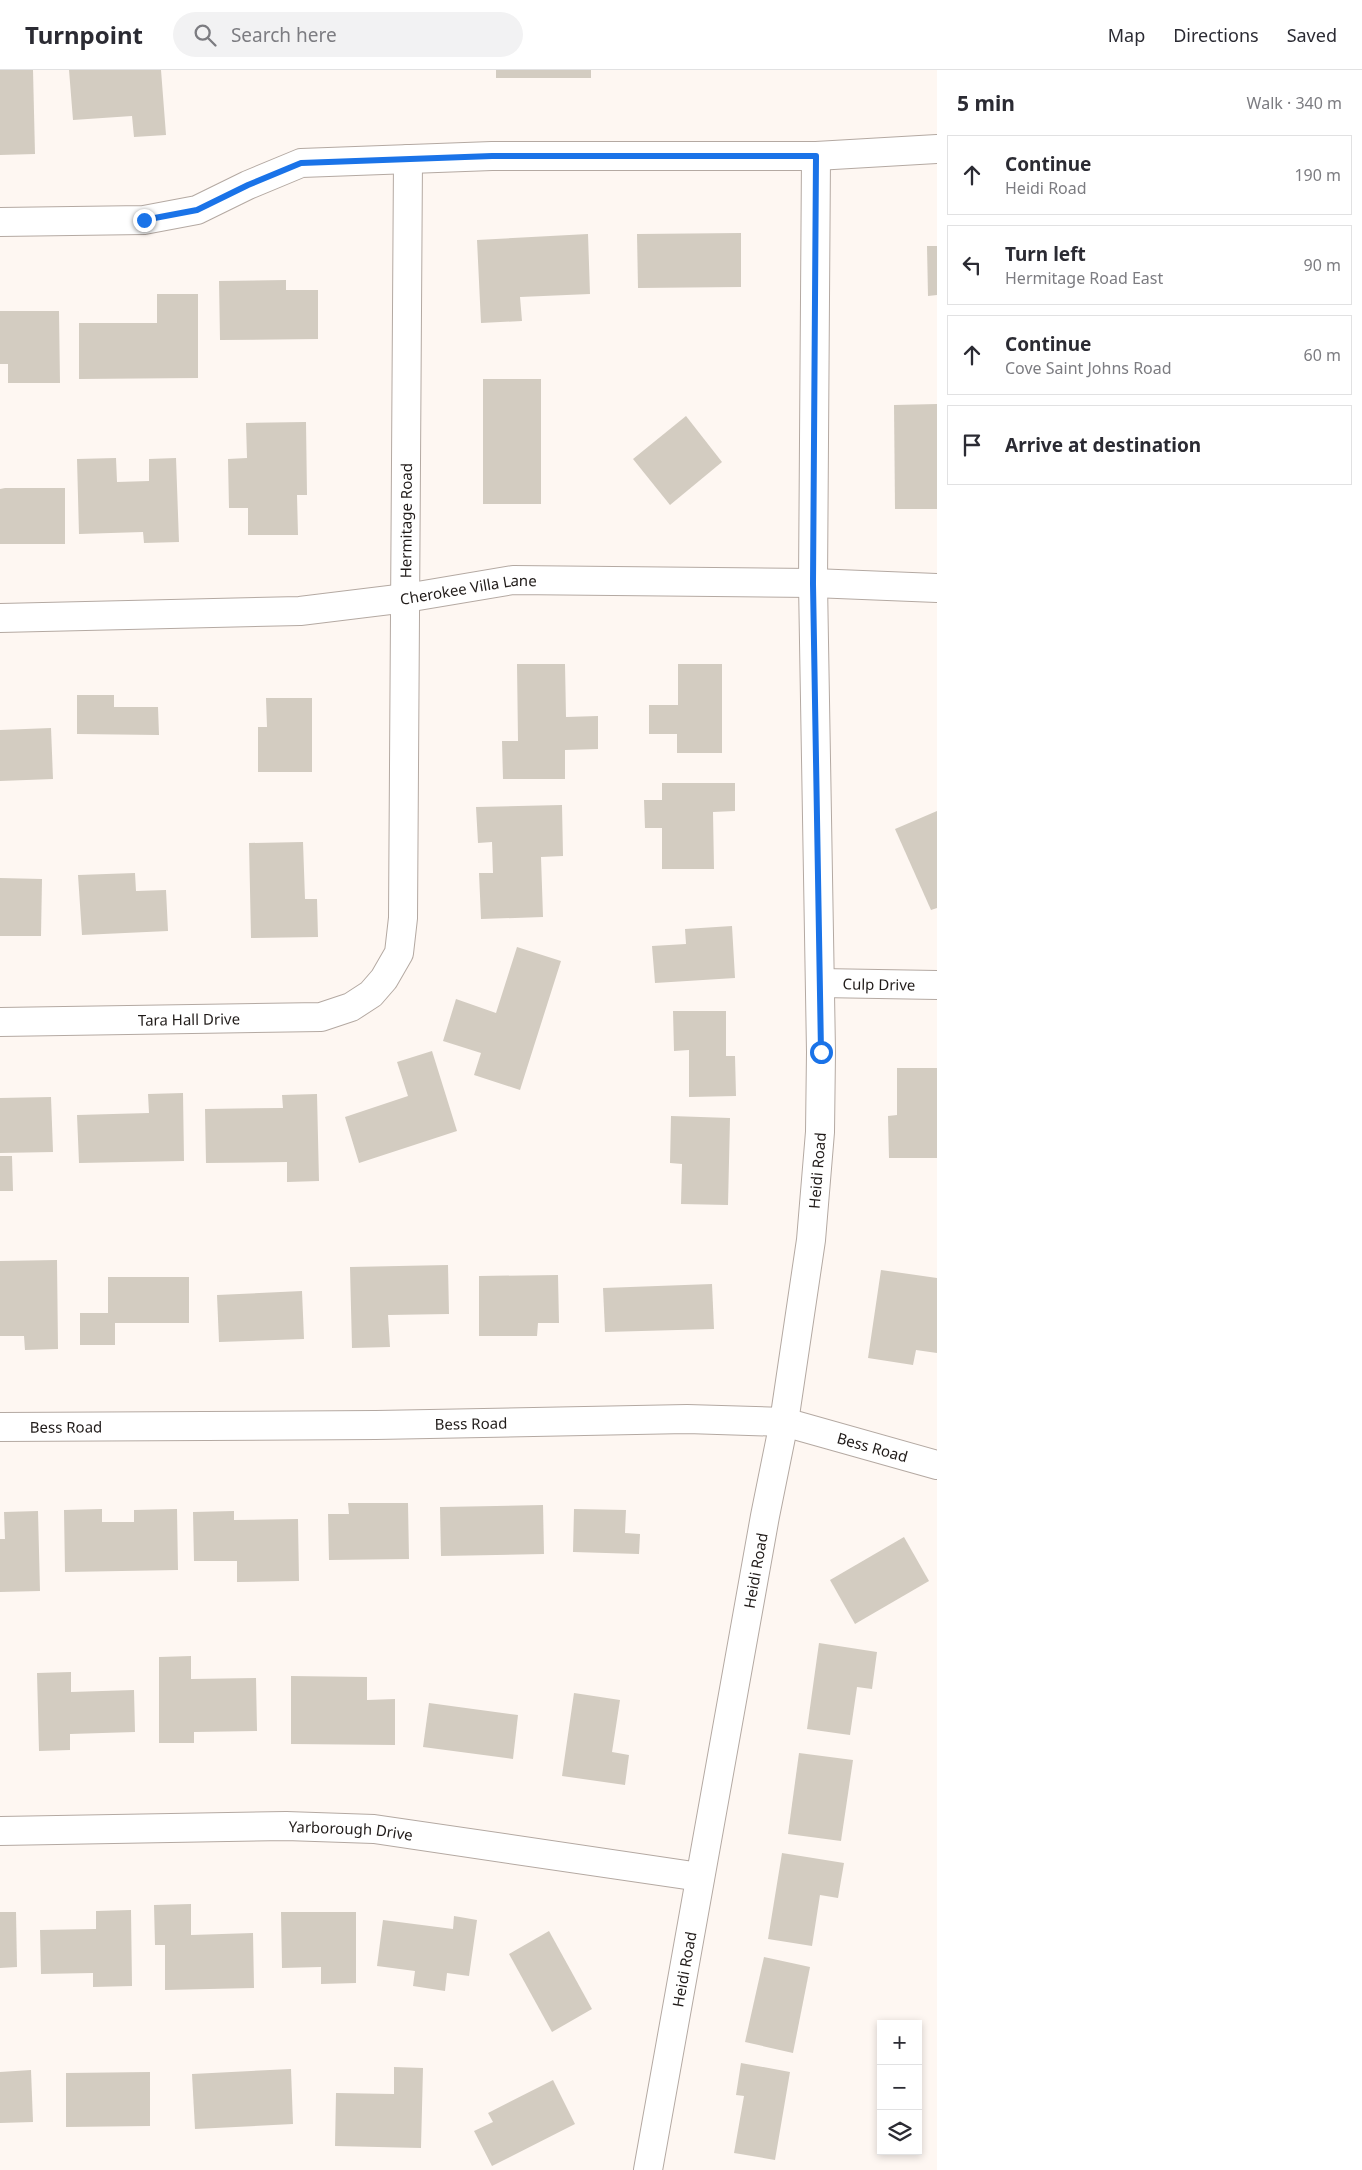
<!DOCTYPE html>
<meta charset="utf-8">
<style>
body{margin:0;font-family:"Noto Sans",sans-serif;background:#f2f2f3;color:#2b2b33}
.controls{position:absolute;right:15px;bottom:15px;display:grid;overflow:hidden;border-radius:0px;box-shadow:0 2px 8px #0003}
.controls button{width:45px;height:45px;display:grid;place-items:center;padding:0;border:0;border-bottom:1px solid #e1e1e2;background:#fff;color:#2b2b33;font:25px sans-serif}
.stop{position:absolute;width:15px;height:15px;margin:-11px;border:4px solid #1a73e8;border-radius:50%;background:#fff}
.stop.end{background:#1a73e8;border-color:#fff;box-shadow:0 1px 5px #0008}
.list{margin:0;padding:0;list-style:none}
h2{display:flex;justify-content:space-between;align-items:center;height:65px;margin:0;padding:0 20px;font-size:21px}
h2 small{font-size:16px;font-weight:400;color:#7c7c81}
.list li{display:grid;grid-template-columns:32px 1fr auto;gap:15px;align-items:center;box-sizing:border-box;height:80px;margin:0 10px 10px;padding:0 10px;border:1px solid #e1e1e2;border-radius:0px}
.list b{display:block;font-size:19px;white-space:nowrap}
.list p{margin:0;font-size:16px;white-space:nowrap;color:#7c7c81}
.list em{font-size:16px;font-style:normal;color:#7c7c81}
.icon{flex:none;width:28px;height:28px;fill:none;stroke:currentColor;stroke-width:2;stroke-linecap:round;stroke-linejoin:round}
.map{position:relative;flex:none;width:937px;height:2100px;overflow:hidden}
header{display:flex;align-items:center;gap:30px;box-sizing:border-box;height:70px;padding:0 25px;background:#fff;border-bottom:1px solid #e1e1e2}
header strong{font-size:24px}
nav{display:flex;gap:28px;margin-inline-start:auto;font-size:18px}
.search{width:350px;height:45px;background:#f2f2f3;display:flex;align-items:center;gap:12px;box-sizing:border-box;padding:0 18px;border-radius:28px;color:#7c7c81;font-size:19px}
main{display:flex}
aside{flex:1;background:#fff}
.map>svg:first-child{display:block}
.building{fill:#d3ccc1}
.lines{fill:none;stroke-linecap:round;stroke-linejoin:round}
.minor-casing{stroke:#b4a9a2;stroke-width:30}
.minor{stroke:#fff;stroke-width:28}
.route{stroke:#1a73e8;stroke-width:6}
.labels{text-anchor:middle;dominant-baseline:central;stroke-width:4;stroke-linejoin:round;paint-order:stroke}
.street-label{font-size:15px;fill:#201b19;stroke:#fff}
</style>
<header>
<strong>Turnpoint</strong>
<div class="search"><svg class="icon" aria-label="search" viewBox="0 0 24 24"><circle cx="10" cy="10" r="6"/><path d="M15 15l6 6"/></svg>Search here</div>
<nav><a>Map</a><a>Directions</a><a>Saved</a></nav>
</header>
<main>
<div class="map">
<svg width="937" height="2100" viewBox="0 0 937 2100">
<rect width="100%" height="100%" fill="#fef7f2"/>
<g class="building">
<polygon points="0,0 33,0 35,84 0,85"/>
<polygon points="69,0 161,0 166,65 134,67 132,46 73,50"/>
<rect x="496" y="0" width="95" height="8"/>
<polygon points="741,163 741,217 638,218 637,164"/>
<polygon points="588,164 590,224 520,227 522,251 481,253 477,170"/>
<polygon points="927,176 937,176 937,225 928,226"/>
<polygon points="286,210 286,220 318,220 318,269 220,270 219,211"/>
<polygon points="157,224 198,224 198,308 79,309 79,253 157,253"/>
<polygon points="0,241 59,241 60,313 8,313 8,294 0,294"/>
<rect x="483" y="309" width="58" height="125"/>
<polygon points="937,334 937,439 895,439 894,335"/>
<polygon points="686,346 722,392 670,435 633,389"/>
<polygon points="306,352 307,425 297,425 298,465 248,465 248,438 229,438 228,389 247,388 246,353"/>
<polygon points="116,388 117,412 149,411 149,389 176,388 179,472 144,473 143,462 79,464 77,389"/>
<polygon points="5,418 65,418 65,474 0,474 0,419"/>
<polygon points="517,594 565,594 566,647 598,646 598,679 565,680 565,709 503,709 502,671 518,671"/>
<polygon points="678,594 722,594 722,683 677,683 677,664 649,664 649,635 678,635"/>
<polygon points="77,625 114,625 114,637 158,637 159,665 77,664"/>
<polygon points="266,628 312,628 312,702 258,702 258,657 267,657"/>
<polygon points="51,658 53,709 0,711 0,660"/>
<polygon points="662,713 735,713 735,741 713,742 714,799 662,799 662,758 645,758 644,730 662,730"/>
<polygon points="562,735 563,786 541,787 543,847 481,849 479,803 493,803 492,772 478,773 476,737"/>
<polygon points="937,741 937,838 931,840 895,759"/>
<polygon points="303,772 305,829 317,829 318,867 251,868 249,773"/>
<polygon points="135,803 136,821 166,820 168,861 82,865 78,805"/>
<polygon points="0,808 42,809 41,866 0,866"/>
<polygon points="732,856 735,908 655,913 652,876 686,874 685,859"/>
<polygon points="517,877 561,891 520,1020 474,1005 481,983 443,971 456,929 496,943"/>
<polygon points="673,941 726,941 726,986 735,986 736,1026 689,1027 689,980 674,981"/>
<polygon points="432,981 457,1061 359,1093 345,1047 408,1026 397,992"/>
<polygon points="897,998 937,998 937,1088 889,1088 888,1046 897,1045"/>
<polygon points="183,1023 184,1091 79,1093 77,1045 149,1043 148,1024"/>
<polygon points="317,1024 319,1111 287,1112 287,1092 206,1093 205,1039 283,1038 282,1025"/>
<polygon points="51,1027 53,1082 0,1083 0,1028"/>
<polygon points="671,1046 730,1048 728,1135 681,1134 682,1094 670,1093"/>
<polygon points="0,1086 12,1086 13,1121 0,1121"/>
<polygon points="57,1190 58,1279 25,1280 24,1266 0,1266 0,1191"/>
<polygon points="448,1195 449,1244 388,1245 390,1277 352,1278 350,1197"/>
<polygon points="881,1200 937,1208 937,1283 916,1280 913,1295 868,1288"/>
<polygon points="558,1205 559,1253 538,1253 537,1266 479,1266 479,1206"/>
<polygon points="108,1207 189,1207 189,1253 115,1253 115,1275 80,1275 80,1243 108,1243"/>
<polygon points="712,1214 714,1259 605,1262 603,1218"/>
<polygon points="302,1221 304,1269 219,1272 217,1225"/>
<polygon points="348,1433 408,1433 409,1489 329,1490 328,1444 349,1444"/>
<polygon points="543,1435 544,1484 441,1486 440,1437"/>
<polygon points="102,1439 102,1452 134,1452 134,1440 177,1439 178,1500 65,1502 64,1440"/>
<polygon points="574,1439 626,1440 625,1463 640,1464 639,1484 573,1482"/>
<polygon points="38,1441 40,1521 0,1522 0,1469 5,1469 4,1442"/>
<polygon points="234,1441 234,1450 298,1449 299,1511 237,1512 237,1491 194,1491 193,1442"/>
<polygon points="904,1467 929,1511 855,1554 830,1510"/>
<polygon points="819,1573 877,1582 872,1619 857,1617 850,1665 807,1659"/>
<polygon points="191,1586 191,1609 256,1608 257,1661 194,1662 194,1673 159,1673 159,1587"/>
<polygon points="71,1602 71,1622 134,1620 135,1662 70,1664 70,1680 39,1681 37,1603"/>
<polygon points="291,1606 367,1607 367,1630 395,1629 395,1675 291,1674"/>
<polygon points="574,1623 620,1630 612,1682 629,1685 625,1715 562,1706"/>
<polygon points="429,1633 518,1645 513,1689 423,1677"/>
<polygon points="799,1683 853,1690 841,1771 788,1764"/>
<polygon points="782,1783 844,1793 838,1828 820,1825 812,1876 768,1869"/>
<polygon points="191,1834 191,1865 253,1863 254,1918 165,1920 165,1875 155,1875 154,1835"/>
<polygon points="131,1840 132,1916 93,1917 93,1903 41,1904 40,1860 96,1859 96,1841"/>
<polygon points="0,1842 16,1842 17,1897 0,1898"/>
<polygon points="281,1842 356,1842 356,1913 321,1914 321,1897 282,1898"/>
<polygon points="454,1846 477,1850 469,1906 447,1903 445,1921 413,1916 415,1901 377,1896 383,1850 453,1859"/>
<polygon points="549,1861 592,1939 552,1962 509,1884"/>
<polygon points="764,1887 810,1897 793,1983 745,1972"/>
<polygon points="741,1993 790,2002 775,2090 734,2083 744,2026 736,2025"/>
<polygon points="394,1997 423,1998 421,2078 335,2076 336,2023 394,2024"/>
<polygon points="291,1999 293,2054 195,2059 192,2004"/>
<polygon points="31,2000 33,2052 0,2053 0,2002"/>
<polygon points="150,2002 150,2056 66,2057 66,2003"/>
<polygon points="553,2010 575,2054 492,2096 474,2061 493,2052 488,2043"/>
</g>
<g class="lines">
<g class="minor-casing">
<g id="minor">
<polyline points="0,152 144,150 197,140 248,115 301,93 492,86 816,86 937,79"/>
<path id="s1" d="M 0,548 L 300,541 L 406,528 L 513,510 L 813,513 L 937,518"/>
<path id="s2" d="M 820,913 L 937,915"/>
<path id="s3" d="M 0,952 L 321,947 L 351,937 L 371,924 L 384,909 L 399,883 L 403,848 L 408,89"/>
<path id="s4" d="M 0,1357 L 376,1355 L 687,1349 L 784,1352 L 937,1395"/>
<path id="s5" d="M 0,1761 L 286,1756 L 374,1759 L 700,1807"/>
<path id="s6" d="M 648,2100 L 765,1446 L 784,1352 L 811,1170 L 820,1062 L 821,982 L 813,513 L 816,86"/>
</g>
</g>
<use href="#minor" class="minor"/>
</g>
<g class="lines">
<polyline class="route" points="144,150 197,140 248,115 301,93 492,86 816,86 813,514 821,982"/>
</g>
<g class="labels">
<g class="street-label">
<text stroke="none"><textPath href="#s3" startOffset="859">Hermitage Road</textPath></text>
<text stroke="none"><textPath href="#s1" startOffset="470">Cherokee Villa Lane</textPath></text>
<text stroke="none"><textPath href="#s2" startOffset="59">Culp Drive</textPath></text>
<text stroke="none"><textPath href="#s3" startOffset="189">Tara Hall Drive</textPath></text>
<text stroke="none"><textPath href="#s6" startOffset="1014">Heidi Road</textPath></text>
<text stroke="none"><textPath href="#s4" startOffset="471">Bess Road</textPath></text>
<text stroke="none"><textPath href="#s4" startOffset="66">Bess Road</textPath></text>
<text stroke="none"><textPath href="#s4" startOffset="876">Bess Road</textPath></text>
<text stroke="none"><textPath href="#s6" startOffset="609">Heidi Road</textPath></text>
<text stroke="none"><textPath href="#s5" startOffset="351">Yarborough Drive</textPath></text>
<text stroke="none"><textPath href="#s6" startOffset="204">Heidi Road</textPath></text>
</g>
</g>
</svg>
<div class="controls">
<button>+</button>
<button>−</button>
<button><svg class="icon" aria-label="layers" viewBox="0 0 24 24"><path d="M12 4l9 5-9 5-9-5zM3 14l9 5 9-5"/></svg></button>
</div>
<div class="stop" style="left:821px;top:982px"></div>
<div class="stop end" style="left:144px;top:150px"></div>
</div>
<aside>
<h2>5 min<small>Walk · 340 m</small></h2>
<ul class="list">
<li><svg class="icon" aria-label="ahead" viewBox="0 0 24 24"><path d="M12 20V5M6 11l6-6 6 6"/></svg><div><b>Continue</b><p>Heidi Road</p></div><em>190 m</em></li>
<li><svg class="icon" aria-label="left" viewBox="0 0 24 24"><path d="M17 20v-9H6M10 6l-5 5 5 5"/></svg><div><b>Turn left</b><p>Hermitage Road East</p></div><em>90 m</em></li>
<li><svg class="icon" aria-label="ahead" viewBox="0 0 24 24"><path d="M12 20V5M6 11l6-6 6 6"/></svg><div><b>Continue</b><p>Cove Saint Johns Road</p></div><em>60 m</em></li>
<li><svg class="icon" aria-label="arrive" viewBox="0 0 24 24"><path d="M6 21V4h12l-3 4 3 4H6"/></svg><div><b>Arrive at destination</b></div></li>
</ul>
</aside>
</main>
